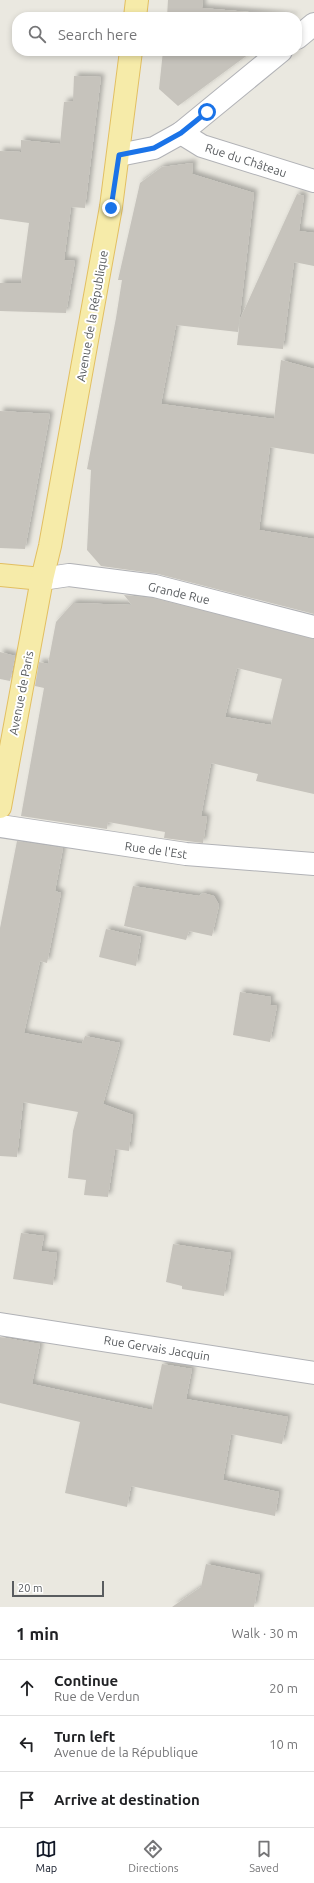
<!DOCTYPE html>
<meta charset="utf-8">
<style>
body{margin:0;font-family:Ubuntu,sans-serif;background:#f2f2f2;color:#202124}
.scale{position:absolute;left:12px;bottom:10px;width:92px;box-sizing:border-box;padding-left:4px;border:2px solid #595c5f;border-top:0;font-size:11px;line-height:14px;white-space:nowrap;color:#595c5f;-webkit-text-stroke:3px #fff;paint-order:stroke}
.stop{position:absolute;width:12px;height:12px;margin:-9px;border:3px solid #1a73e8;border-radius:50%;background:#fff}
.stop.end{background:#1a73e8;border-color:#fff;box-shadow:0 1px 4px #0008}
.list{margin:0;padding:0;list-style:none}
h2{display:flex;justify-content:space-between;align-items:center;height:52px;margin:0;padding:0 16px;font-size:17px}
h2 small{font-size:13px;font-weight:400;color:#757577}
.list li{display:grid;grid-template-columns:26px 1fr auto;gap:12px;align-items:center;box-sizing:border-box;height:56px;padding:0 16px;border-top:1px solid #e0e0e0}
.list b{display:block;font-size:15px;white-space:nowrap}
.list p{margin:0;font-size:13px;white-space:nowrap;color:#757577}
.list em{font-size:13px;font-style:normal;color:#757577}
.icon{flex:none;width:22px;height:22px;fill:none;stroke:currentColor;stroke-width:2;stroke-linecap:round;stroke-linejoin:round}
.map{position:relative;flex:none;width:314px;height:1607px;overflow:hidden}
.search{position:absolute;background:#fff;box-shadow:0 2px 6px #0003;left:12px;right:12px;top:12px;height:44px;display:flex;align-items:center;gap:10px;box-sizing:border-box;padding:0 14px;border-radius:16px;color:#757577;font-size:15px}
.sheet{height:220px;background:#fff}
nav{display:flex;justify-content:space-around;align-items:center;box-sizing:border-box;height:56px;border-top:1px solid #e0e0e0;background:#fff;font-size:11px;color:#757577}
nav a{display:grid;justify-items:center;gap:2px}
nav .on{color:#111827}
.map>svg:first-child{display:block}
.building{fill:#c6c3bc;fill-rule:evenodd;filter:url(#shadow)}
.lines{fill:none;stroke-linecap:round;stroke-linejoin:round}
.minor-casing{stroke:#b1b2b6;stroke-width:24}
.major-casing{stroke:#e2bf61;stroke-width:24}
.minor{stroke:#fff;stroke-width:22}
.major{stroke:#f6eba9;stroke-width:22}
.route{stroke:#1a73e8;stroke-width:5}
.labels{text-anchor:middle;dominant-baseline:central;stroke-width:4;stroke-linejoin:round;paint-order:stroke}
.street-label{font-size:12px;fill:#595c5f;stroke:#fff}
</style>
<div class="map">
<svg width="314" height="1607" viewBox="0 0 314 1607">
<defs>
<filter id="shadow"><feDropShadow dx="3.5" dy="-3.5" stdDeviation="2" flood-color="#0004"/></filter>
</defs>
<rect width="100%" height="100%" fill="#eae8e0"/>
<g class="building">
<polygon points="168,0 203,0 202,8 296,16 294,17 167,17"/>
<polygon points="163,51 253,51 178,106 159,89"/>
<polygon points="74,76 101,77 85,208 71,207 64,260 75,261 66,313 0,311 0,283 21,283 29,223 0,219 0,151 21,152 21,140 60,144 64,102 73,101"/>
<polygon points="193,163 192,174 254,193 238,332 176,325 161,404 274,419 281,360 314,369 314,454 270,447 259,530 314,539 314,614 158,574 101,566 87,550 91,470 87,469 116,318 122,280 118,280 140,183 162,167"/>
<polygon points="297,194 304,196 299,231 314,233 314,266 294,262 283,349 237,345 240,319"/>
<polygon points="0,411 50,414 25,549 0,548"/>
<path d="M 124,595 L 153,598 L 314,639 L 314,794 L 256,781 L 258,774 L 211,763 L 201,816 L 207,817 L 203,843 L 164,838 L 165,832 L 108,822 L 107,829 L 21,816 L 44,688 L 35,686 L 39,662 L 48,664 L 56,622 L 73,603 L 132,605 ZM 237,668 L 282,679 L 271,725 L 225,717 Z"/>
<polygon points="0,652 15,656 10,681 0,679"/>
<polygon points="17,841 63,848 55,891 61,893 47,963 40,961 24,1033 82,1044 85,1036 120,1043 103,1104 133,1115 129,1151 115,1149 108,1197 84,1195 86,1180 68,1178 73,1131 78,1112 23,1102 17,1157 0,1156 0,928"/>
<polygon points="133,886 199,896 203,893 214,896 219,905 212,936 189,931 186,940 124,926"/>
<polygon points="106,929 141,937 136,966 99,957"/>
<polygon points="240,992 271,997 270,1005 277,1006 270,1042 233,1035"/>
<polygon points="21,1233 44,1236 41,1251 57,1253 53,1285 13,1279"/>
<polygon points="173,1244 231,1253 224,1296 182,1289 182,1286 166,1282"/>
<polygon points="0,1337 40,1344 32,1384 152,1410 162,1364 192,1369 186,1399 288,1417 282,1444 231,1434 223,1480 279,1492 275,1516 131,1486 127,1507 65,1493 80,1422 0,1403"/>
<polygon points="206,1564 260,1575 254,1607 172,1607 201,1587"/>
</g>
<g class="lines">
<g class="minor-casing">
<g id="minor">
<polyline points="297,38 314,24"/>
<polyline points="181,133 202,146 314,181"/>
<polyline points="119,155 154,148 181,133 281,51"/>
<polyline points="42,579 69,575 155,586 314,627"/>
<polyline points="0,826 186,854 314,864"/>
<polyline points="0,1324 314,1373"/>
</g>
</g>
<g class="major-casing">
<g id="major">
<polyline points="135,17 137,0"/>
<polyline points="0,575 42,579"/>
<polyline points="0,807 42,579 50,546 111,207 131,51"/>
</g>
</g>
<use href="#minor" class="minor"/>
<use href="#major" class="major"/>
</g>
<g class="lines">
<polyline class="route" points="111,208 119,155 154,148 181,133 207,112"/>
</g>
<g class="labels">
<g class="street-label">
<text transform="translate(246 160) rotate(18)">Rue du Château</text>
<text transform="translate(92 316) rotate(-80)">Avenue de la République</text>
<text transform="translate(179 593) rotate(13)">Grande Rue</text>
<text transform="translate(21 693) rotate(-79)">Avenue de Paris</text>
<text transform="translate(156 850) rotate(8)">Rue de l'Est</text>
<text transform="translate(157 1348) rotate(9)">Rue Gervais Jacquin</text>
</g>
</g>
</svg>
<div class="scale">20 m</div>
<div class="stop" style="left:207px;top:112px"></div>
<div class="stop end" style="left:111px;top:208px"></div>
<div class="search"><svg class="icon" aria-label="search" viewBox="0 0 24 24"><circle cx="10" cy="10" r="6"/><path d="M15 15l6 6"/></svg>Search here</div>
</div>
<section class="sheet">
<h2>1 min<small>Walk · 30 m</small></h2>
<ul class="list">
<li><svg class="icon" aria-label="ahead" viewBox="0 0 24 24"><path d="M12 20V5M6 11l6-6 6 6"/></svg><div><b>Continue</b><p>Rue de Verdun</p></div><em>20 m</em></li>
<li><svg class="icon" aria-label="left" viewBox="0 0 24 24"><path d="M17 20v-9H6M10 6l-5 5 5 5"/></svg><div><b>Turn left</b><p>Avenue de la République</p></div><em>10 m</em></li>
<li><svg class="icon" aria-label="arrive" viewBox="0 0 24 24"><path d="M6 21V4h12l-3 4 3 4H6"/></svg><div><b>Arrive at destination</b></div></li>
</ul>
</section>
<nav>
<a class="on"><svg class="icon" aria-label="map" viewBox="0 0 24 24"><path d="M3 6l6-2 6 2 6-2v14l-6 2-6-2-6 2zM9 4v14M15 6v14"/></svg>Map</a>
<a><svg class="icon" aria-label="directions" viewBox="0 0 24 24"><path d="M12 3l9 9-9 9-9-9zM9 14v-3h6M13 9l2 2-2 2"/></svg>Directions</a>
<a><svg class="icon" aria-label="saved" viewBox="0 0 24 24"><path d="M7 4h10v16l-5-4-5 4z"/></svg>Saved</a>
</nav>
